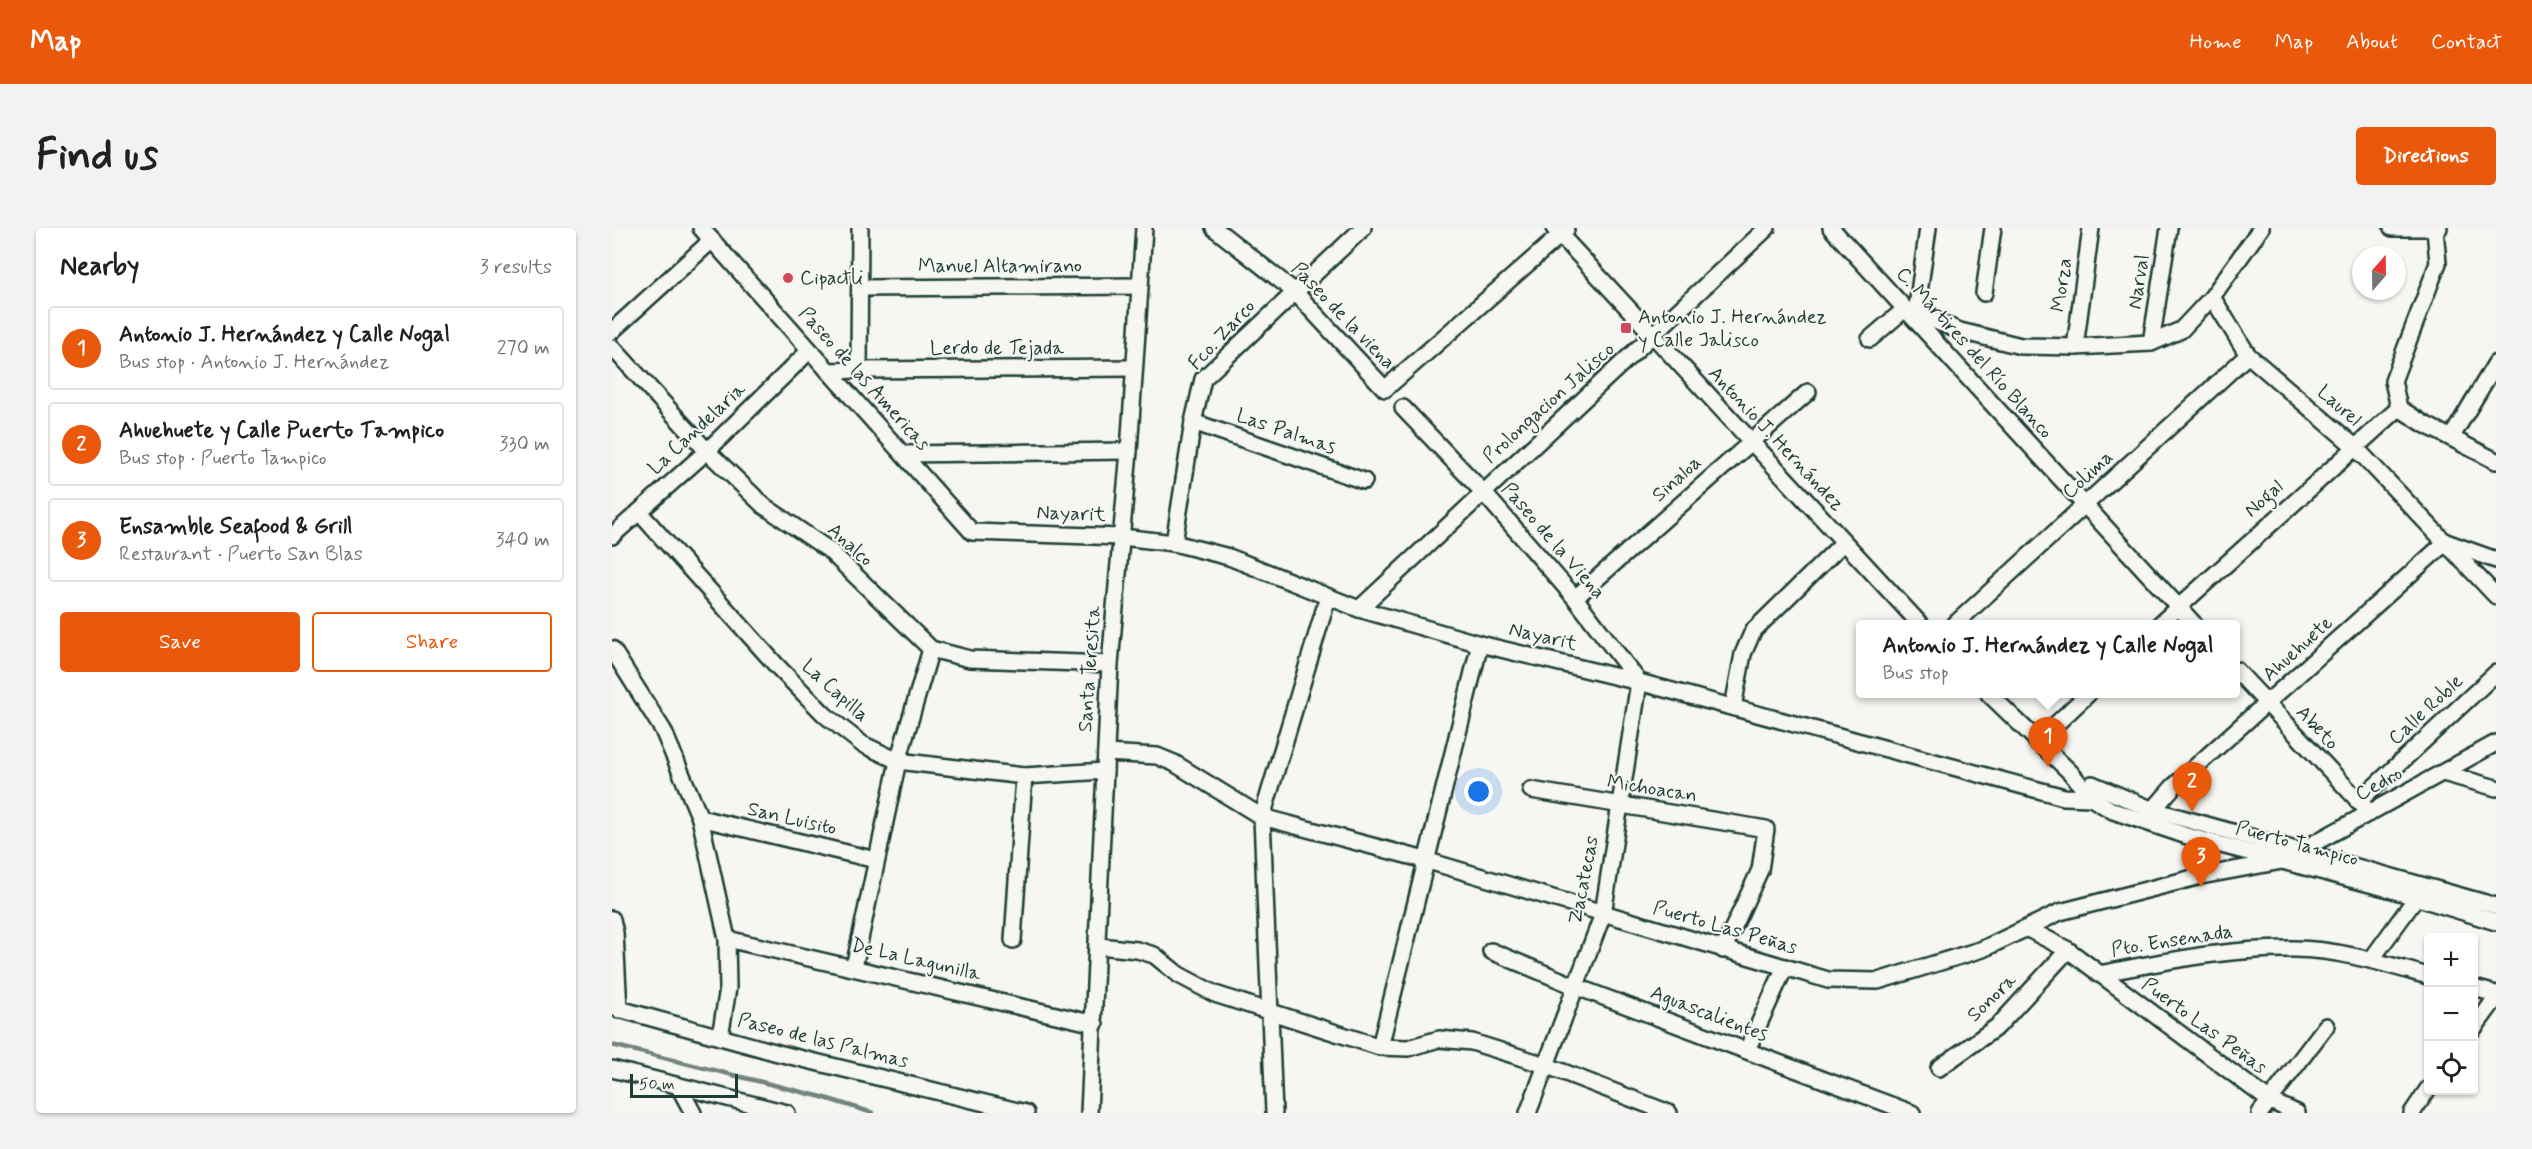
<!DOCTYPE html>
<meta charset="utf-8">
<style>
body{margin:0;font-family:Mynerve,sans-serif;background:#f2f2f2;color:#202124}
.controls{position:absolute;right:18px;bottom:18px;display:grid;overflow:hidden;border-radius:6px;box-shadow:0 2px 4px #0004}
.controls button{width:54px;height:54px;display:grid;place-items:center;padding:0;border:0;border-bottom:2px solid #e0e0e0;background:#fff;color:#202124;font:30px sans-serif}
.compass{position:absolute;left:1740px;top:18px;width:54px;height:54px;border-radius:50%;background:#fff;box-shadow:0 2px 4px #0004;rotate:20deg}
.scale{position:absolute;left:18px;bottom:15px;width:108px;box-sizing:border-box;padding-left:6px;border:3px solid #1f3d34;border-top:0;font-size:16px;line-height:21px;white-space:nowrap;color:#1f3d34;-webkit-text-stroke:4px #f6f6f2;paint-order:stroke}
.you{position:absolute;left:867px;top:564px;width:21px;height:21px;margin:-15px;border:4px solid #fff;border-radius:50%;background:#1a73e8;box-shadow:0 0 0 9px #1a73e833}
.badge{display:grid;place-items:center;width:39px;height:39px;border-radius:50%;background:#ea580c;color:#fff;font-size:20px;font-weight:700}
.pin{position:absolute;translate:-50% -50px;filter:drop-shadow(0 2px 3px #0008)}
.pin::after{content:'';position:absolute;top:32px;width:21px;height:18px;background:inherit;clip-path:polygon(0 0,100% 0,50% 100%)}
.popup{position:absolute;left:1244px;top:392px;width:384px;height:78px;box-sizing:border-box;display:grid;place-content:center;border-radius:6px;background:#fff;filter:drop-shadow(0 2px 4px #0005);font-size:20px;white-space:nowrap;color:#757577}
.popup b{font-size:22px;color:#202124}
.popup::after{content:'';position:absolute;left:50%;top:100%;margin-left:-12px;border:12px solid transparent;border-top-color:#fff}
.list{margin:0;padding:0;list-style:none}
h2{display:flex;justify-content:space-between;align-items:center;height:78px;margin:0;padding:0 24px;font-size:26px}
h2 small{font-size:20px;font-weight:400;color:#757577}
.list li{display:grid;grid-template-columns:39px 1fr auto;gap:18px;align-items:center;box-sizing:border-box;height:84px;margin:0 12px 12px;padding:0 12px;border:2px solid #e0e0e0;border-radius:6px}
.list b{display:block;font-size:22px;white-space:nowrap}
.list p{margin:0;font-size:20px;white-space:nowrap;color:#757577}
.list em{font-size:20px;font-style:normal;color:#757577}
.actions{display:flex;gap:12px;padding:18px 24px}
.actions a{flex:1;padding:14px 0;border:2px solid #ea580c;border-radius:6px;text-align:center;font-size:21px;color:#ea580c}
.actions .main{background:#ea580c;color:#fff}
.icon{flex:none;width:33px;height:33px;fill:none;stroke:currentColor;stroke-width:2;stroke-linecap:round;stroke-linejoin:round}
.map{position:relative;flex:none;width:1884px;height:885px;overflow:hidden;border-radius:6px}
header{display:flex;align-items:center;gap:36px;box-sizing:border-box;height:84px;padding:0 30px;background:#ea580c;color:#fff}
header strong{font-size:28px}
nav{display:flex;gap:33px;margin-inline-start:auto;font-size:21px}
.intro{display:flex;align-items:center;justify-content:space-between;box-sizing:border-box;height:144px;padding:0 36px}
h1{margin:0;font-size:42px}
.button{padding:15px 27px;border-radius:6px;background:#ea580c;color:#fff;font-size:21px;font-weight:700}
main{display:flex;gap:36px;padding:0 36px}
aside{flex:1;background:#fff;border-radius:6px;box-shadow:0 2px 4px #0004}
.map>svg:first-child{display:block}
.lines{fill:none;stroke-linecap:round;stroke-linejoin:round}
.stream{stroke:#72847d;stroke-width:4.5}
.minor-casing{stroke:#1f3d34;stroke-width:20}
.minor{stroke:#f6f6f2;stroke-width:15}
.poi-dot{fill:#d1495b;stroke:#f6f6f2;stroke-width:2}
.labels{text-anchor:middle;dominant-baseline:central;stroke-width:4.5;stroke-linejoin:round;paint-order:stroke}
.street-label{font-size:20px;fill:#1f3d34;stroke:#f6f6f2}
.poi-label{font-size:20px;fill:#1f3d34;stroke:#f6f6f2;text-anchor:start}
</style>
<header>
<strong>Map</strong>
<nav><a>Home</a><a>Map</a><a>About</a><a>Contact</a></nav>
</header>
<div class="intro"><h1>Find us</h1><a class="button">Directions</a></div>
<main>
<aside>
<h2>Nearby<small>3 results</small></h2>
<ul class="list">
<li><span class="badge">1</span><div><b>Antonio J. Hernández y Calle Nogal</b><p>Bus stop · Antonio J. Hernández</p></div><em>270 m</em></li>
<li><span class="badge">2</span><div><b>Ahuehuete y Calle Puerto Tampico</b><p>Bus stop · Puerto Tampico</p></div><em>330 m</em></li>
<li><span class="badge">3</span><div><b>Ensamble Seafood &amp; Grill</b><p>Restaurant · Puerto San Blas</p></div><em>340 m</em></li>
</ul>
<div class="actions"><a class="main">Save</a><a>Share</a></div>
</aside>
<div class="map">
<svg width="1884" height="885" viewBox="0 0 1884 885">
<rect width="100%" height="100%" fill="#f6f6f2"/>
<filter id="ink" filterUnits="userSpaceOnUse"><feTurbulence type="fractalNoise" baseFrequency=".0167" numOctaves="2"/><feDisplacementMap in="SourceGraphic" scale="12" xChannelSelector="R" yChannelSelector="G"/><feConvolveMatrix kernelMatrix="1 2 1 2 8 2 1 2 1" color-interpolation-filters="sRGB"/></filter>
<g filter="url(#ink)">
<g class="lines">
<polyline class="stream" points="0,817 210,869 261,885"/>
<g class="minor-casing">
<g id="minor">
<polyline points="89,0 360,304 510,309 562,315 617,329 747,381 868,416 1027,454 1452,569 1479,570 1488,560"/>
<polyline points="602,0 682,63 773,161 954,2"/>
<polyline points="942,0 1308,396"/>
<polyline points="1219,0 1582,396"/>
<polyline points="1780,0 1827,0"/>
<polyline points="1823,1 1826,35 1781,153 1787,180 1812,196 1884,233"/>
<polyline points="248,60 528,58"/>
<polyline points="1372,65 1381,0"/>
<polyline points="1600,69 1636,127 1742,218 1884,368"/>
<polyline points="1299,83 1348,103 1409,118 1463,119 1539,115 1569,102 1600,69 1649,0"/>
<polyline points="1304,86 1316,0"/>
<polyline points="0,103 100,12"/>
<polyline points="1258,111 1293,81"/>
<polyline points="1539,115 1557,0"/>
<polyline points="0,119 95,223 152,278 217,322 319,421 358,431 498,436"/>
<polyline points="1463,119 1479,0"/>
<polyline points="247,142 522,140"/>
<polyline points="216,143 247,142 248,0"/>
<polyline points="791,180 871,264 963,370 1027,454 991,686 916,885"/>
<polyline points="581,194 752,253"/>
<polyline points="1839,210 1884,135"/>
<polyline points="291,226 517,223"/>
<polyline points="27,284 165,438 213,487 250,516 286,533 412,548 493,543"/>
<polyline points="0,308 95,223 197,123"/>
<polyline points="562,315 581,194 591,151 751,0"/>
<polyline points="963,370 1196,164"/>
<polyline points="747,381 1155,0"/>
<polyline points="1343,396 1636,127"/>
<polyline points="1548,396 1787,180"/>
<polyline points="0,421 51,502 88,590 115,711 116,760 108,809"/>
<polyline points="1624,442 1758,585"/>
<polyline points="1377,466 1459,545 1479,570 1501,583 1575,608 1777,661 1884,694"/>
<polyline points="1121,479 1131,426 1141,403 1231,315"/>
<polyline points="1425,514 1476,466"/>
<polyline points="494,525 545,528 562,535 650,589 813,632 1216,752 1266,753 1371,721 1448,684 1589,648 1670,633 1884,515"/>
<polyline points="1831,545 1884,560"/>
<polyline points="1480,556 1541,582 1884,678"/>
<polyline points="919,562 1154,601 1148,642 1111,722"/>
<polyline points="1746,574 1884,445"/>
<polyline points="1541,582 1561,559 1834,314 1884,332"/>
<polyline points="88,590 264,632"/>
<polyline points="0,691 3,705 7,782"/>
<polyline points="1416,701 1456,722 1658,873 1685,885"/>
<polyline points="115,711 483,796"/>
<polyline points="401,712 412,548"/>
<polyline points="487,718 525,722 542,727 567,747 603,766 768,819 868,416"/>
<polyline points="879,723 965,759 1300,885"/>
<polyline points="1759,732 1804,670"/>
<polyline points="242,739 286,533 319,421"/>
<path d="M 1486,746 C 1551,734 1615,720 1682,721 C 1727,721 1773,736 1816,748"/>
<polyline points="1862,760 1884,766"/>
<polyline points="0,779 166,825 414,885"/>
<polyline points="1862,800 1884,770"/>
<polyline points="768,819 796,820 827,811 860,814 933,837 1057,885"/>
<polyline points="1135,822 1173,739"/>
<polyline points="1327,840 1386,798 1456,722"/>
<polyline points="0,841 175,885"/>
<polyline points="67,859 81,885"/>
<polyline points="477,885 498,436 517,223 532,0"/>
<polyline points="662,885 650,589 716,369"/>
<polyline points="1648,885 1714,798"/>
<polyline points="1800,885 1816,861"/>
</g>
</g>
<use href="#minor" class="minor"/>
</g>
</g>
<g class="poi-dot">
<circle cx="176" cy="50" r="6"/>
<rect x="1008" y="94" width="12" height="12" rx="3"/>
</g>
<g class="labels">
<g class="street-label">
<text x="388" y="38">Manuel Altamirano</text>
<text transform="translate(1527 54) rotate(-81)">Narval</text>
<text transform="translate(1450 57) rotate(-82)">Morza</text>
<text transform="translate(731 88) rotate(46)">Paseo de la viena</text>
<text transform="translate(610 107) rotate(-47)">Fco. Zarco</text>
<text x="385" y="120">Lerdo de Tejada</text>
<text transform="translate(1362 125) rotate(48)">C. Mártires del Río Blanco</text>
<text transform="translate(252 151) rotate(48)">Paseo de las Americas</text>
<text transform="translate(937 175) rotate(-42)">Prolongacion Jalisco</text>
<text transform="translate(1727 178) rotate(41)">Laurel</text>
<text transform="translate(85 201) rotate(-43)">La Candelaria</text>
<text transform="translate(674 204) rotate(19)">Las Palmas</text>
<text transform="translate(1164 211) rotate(47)">Antonio J. Hernández</text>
<text transform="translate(1476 247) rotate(-43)">Colima</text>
<text transform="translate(1065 251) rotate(-42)">Sinaloa</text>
<text transform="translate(1652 271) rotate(-42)">Nogal</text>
<text transform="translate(459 286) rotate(2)">Nayarit</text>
<text transform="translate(941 313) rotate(49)">Paseo de la Viena</text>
<text transform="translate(238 317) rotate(42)">Analco</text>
<text transform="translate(931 409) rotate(13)">Nayarit</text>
<text transform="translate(1686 421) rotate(-42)">Ahuehuete</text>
<text transform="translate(478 441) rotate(-86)">Santa Teresita</text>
<text transform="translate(223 463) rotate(42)">La Capilla</text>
<text transform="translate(1814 482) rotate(-43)">Calle Roble</text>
<text transform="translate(1705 500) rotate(47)">Abeto</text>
<text transform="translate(1767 556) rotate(-29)">Cedro</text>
<text transform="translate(1040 561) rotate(9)">Michoacan</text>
<text transform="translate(180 591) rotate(13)">San Luisito</text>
<text transform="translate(1685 616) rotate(15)">Puerto Tampico</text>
<text transform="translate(972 652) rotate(-79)">Zacatecas</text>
<text transform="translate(1113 700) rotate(16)">Puerto Las Peñas</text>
<text transform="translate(1560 713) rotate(-9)">Pto. Ensenada</text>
<text transform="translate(304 732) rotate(13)">De La Lagunilla</text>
<text transform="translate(1380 770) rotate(-44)">Sonora</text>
<text transform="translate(1097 786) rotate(21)">Aguascalientes</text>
<text transform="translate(1592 798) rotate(36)">Puerto Las Peñas</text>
<text transform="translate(211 813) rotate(14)">Paseo de las Palmas</text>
</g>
<g class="poi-label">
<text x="188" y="50">Cipactli</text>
<text x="1026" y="89">Antonio J. Hernández<tspan x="1026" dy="23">y Calle Jalisco</tspan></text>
</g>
</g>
</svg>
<div class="controls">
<button>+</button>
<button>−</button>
<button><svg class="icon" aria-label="locate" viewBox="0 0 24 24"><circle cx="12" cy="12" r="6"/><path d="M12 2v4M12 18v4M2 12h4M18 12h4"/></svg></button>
</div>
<svg class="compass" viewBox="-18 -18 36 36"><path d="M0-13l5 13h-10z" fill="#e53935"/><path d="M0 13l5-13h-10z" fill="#757577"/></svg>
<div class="scale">50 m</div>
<div class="you"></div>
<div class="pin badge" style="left:1436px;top:539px">1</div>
<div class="popup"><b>Antonio J. Hernández y Calle Nogal</b>Bus stop</div>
<div class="pin badge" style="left:1580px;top:584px">2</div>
<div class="pin badge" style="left:1589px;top:659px">3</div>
</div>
</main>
